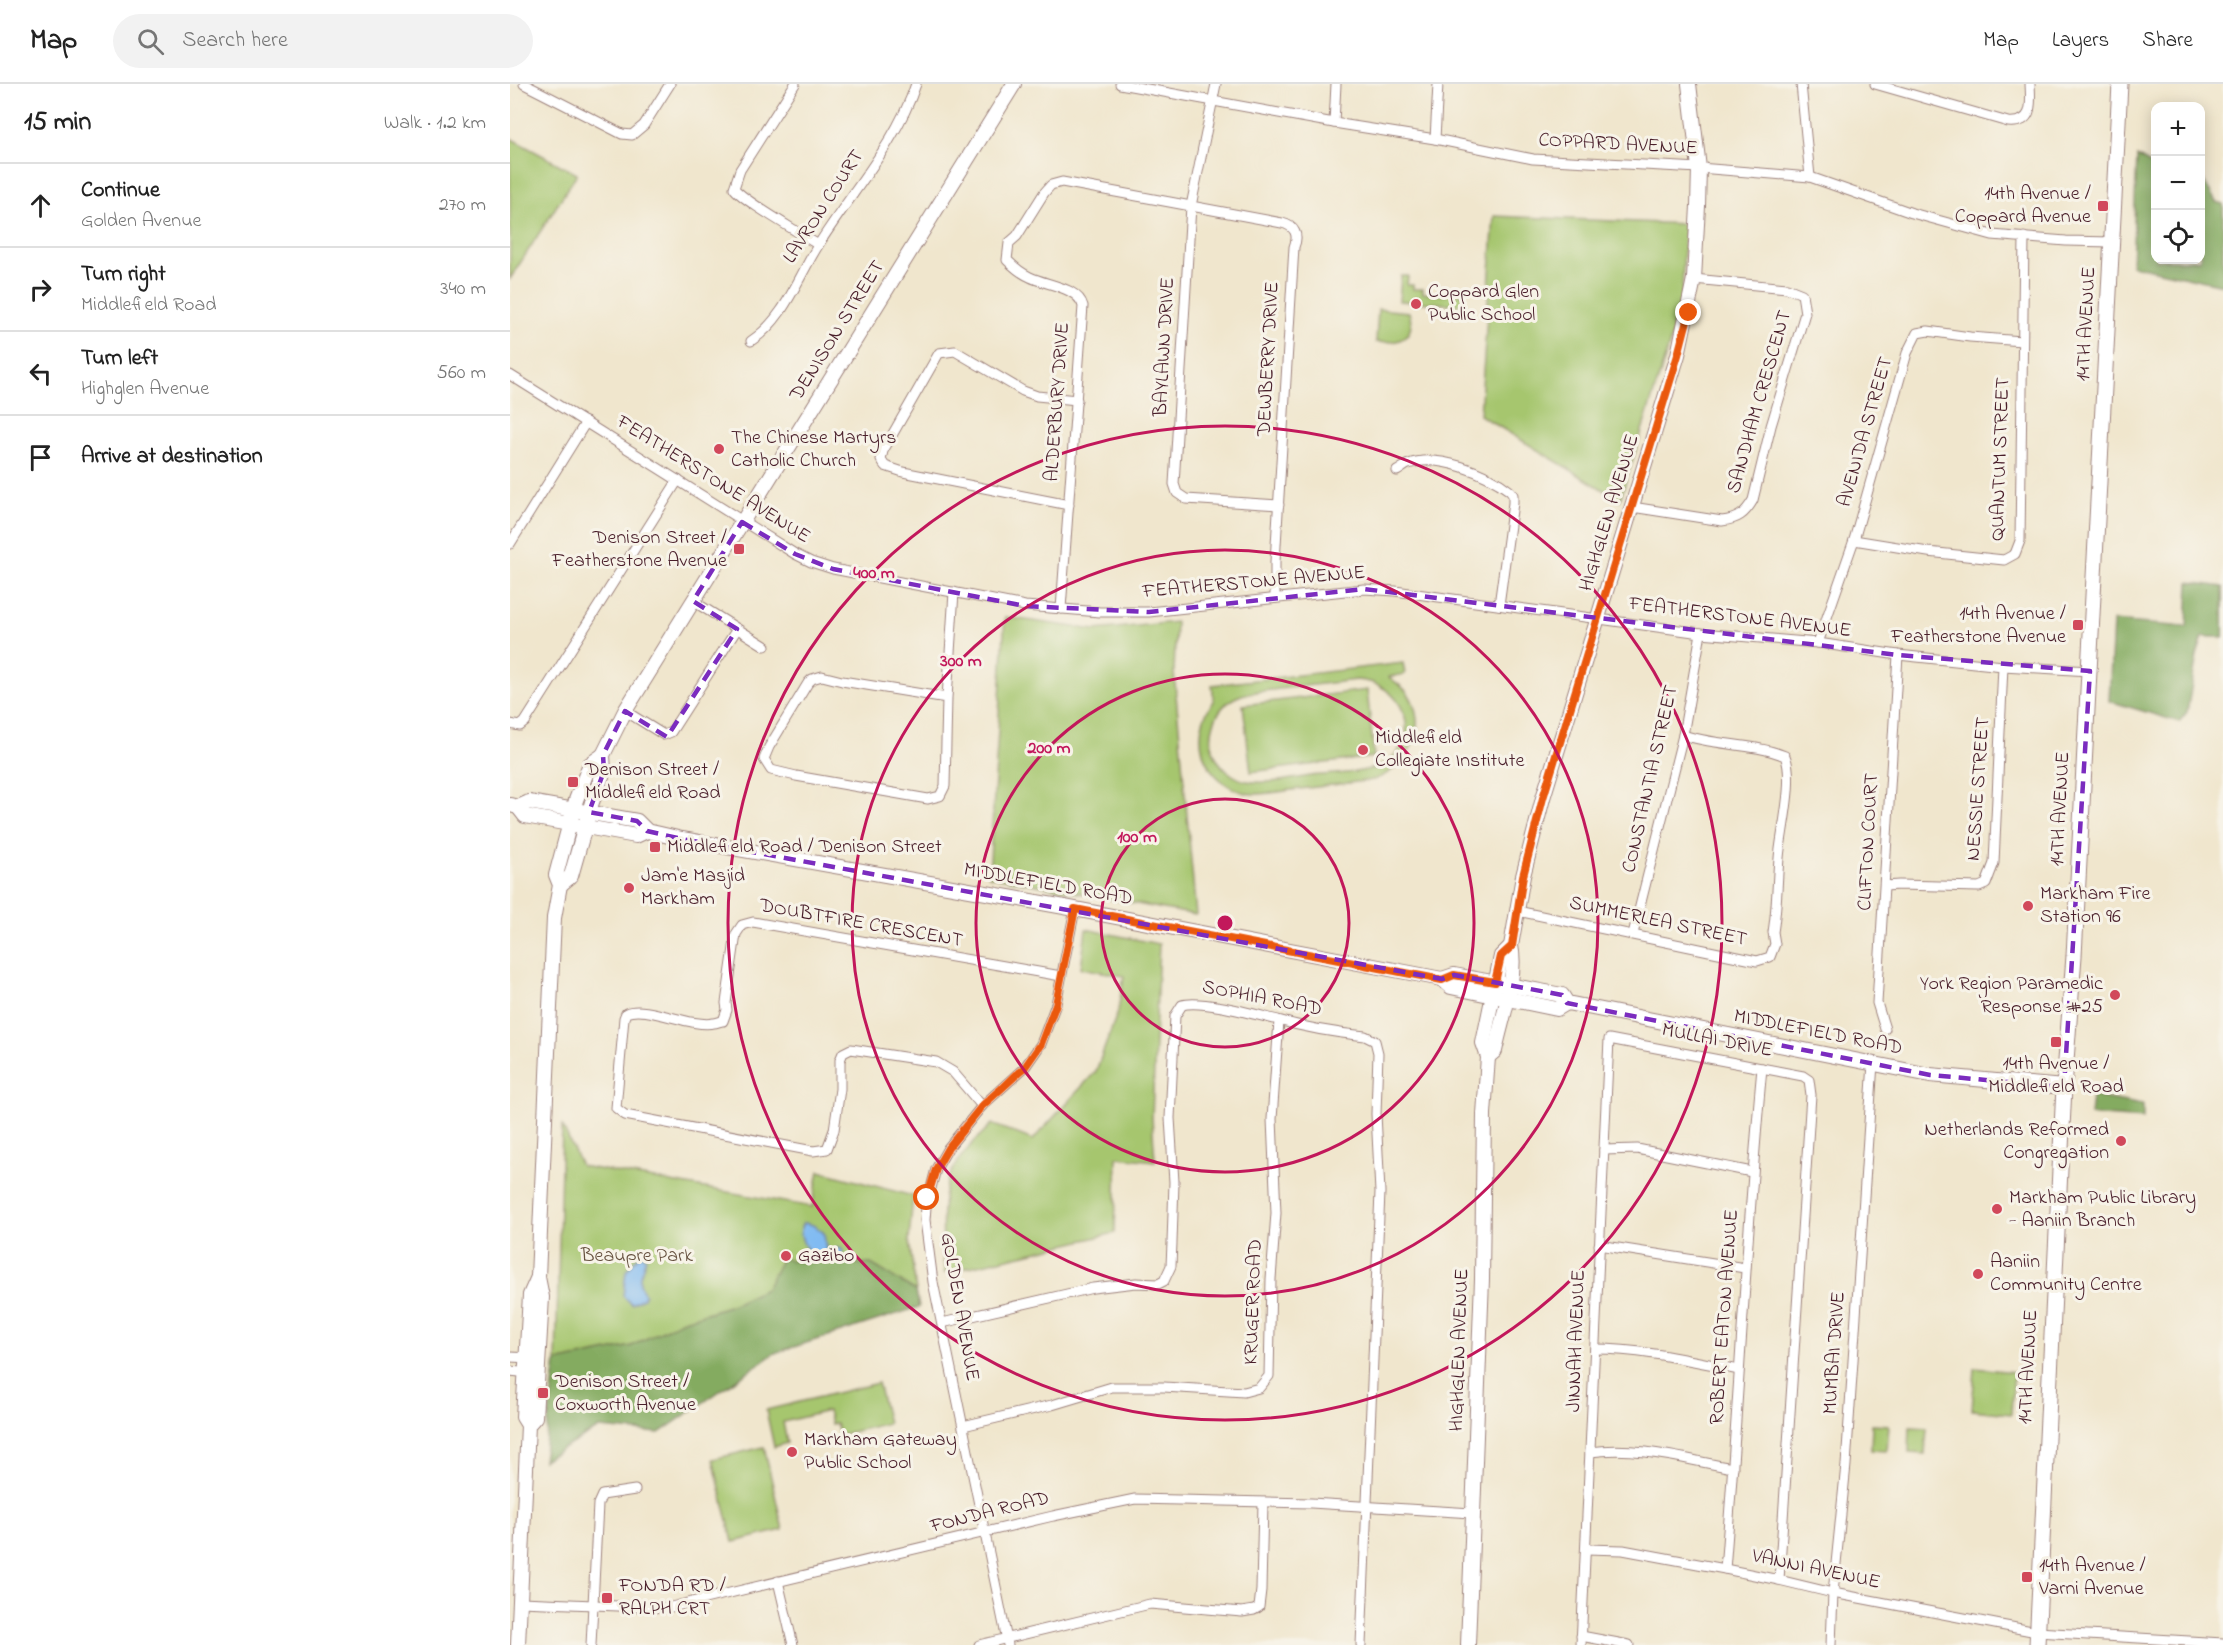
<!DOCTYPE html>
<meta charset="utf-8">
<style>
body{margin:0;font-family:"Indie Flower",sans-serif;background:#f2f2f2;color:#222}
.controls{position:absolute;right:18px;top:18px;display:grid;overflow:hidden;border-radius:12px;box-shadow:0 3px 15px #0003}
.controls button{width:54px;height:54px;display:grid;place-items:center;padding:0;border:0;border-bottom:2px solid #e0e0e0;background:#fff;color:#222;font:30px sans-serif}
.stop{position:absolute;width:18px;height:18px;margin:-14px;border:4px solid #ea580c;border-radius:50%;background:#fff}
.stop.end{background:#ea580c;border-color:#fff;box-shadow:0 2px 6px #0008}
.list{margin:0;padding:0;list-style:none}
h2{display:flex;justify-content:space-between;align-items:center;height:78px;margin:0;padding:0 24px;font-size:26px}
h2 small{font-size:20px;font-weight:400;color:#767676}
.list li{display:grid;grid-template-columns:39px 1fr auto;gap:18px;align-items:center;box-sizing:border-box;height:84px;padding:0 24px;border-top:2px solid #e0e0e0}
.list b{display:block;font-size:22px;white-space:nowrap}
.list p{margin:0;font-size:20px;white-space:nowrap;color:#767676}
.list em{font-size:20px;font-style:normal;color:#767676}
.icon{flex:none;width:33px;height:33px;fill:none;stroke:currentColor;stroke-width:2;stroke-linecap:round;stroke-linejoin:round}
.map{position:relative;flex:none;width:1713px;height:1561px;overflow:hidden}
header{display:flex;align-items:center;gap:36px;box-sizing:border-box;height:84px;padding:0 30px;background:#fff;border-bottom:2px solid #e0e0e0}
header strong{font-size:28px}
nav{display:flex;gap:33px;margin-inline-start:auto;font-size:21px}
.search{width:420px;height:54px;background:#f2f2f2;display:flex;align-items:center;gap:15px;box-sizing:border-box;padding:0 21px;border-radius:33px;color:#767676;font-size:22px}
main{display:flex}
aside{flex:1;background:#fff}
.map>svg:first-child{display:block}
.green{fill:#a6c66e;stroke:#78724c;stroke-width:1.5;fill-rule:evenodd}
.forest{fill:#84ab61;stroke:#676546;stroke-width:1.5}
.water{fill:#81bbf2;stroke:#666d8e;stroke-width:1.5}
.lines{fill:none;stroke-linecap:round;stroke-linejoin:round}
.street-casing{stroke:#9d827c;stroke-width:11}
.secondary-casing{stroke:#9d827c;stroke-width:16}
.primary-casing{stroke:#9d827c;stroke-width:17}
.street{stroke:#fff;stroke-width:9}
.secondary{stroke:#fff;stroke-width:14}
.primary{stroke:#fff;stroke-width:15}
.route{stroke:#ea580c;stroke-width:8}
.marked{fill:none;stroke:#7b2cbf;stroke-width:4.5;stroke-dasharray:12 8;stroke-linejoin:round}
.ring{fill:none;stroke:#c2185b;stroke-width:3}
.poi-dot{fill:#d1495b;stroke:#f7f3e8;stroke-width:2}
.labels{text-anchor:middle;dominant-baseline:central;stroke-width:6;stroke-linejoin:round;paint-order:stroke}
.street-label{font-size:20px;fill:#4a1f2b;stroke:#f7f3e8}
.poi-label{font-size:20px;fill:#4a1f2b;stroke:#f7f3e8;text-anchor:start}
.park-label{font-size:20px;fill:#66513f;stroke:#f7f3e8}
.centre{fill:#c2185b;stroke:#f7f3e8;stroke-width:3}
.ring-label{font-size:18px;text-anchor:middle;font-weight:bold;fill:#c2185b;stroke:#f7f3e8;stroke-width:6;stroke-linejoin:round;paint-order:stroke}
</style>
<header>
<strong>Map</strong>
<div class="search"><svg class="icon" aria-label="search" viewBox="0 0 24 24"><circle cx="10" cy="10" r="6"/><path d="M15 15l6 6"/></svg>Search here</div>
<nav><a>Map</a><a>Layers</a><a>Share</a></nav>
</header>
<main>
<aside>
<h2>15 min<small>Walk · 1.2 km</small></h2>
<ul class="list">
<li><svg class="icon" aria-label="ahead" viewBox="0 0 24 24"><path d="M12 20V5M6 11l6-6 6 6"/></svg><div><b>Continue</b><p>Golden Avenue</p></div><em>270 m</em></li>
<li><svg class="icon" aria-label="right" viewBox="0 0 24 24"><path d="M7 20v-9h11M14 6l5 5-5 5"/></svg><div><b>Turn right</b><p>Middlefield Road</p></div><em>340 m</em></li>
<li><svg class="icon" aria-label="left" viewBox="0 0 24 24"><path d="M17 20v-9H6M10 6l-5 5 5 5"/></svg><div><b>Turn left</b><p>Highglen Avenue</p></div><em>560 m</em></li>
<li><svg class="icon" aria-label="arrive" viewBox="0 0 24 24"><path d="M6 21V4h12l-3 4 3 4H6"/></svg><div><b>Arrive at destination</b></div></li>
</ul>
</aside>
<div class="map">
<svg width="1713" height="1561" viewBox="0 0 1713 1561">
<rect width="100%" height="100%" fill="#f7f3e8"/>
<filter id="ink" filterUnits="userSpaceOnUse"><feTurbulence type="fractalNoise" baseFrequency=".0167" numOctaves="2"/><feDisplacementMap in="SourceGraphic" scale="12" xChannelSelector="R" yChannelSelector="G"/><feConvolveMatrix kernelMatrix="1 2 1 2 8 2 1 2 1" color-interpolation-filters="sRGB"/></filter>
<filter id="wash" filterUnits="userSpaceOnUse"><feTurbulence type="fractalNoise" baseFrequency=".008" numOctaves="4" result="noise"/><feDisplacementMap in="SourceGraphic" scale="24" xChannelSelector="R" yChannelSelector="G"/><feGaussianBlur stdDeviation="1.35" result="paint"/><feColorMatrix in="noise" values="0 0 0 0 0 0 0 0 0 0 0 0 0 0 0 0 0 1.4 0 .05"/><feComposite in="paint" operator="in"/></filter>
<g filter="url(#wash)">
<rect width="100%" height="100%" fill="#f0e6cd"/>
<g class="green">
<polygon points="0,54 67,90 0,195"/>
<polygon points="984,132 1175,140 1172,209 1167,236 1110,416 970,331"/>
<polygon points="891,192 898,192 897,201 903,201 903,205 913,205 913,209 936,211 937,205 940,205 940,209 953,210 952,221 889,217"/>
<path d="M 868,225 L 899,228 C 907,255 888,260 866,258 Z"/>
<polygon points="495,533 585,546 666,538 664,588 686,831 479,792"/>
<path d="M 893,579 L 895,590 L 879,593 C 885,598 892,602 897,608 C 921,642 899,684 863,696 C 836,699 808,703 781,706 C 766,708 749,712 735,709 C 716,704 698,688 693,669 C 688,650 692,632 704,617 L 702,601 ZM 846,596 C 892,597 916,652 876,678 C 871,681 866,684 860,685 C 841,690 820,690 801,692 C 781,695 757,701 737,697 C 726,695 715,687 708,677 C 694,654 704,622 729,612 C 741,607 756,607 769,605 C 795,602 821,599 846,596 Z"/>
<polygon points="857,606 864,673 741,688 733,621"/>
<path d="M 576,845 L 649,860 L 642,1034 L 645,1077 L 607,1073 L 605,1149 L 434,1189 C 433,1163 429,1113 440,1091 C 450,1071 466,1055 482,1040 L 523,1056 L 586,987 L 608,927 L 614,892 L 571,884 Z"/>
<polygon points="52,1041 71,1082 302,1123 309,1087 403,1112 399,1156 406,1207 361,1180 282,1177 273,1174 256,1205 222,1221 171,1237 122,1262 46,1278"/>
<polygon points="1465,1284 1504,1288 1501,1330 1462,1326"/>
<polygon points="368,1299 378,1339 329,1351 326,1339 321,1340 318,1327 273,1338 277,1359 264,1363 256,1326"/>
<polygon points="1362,1340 1379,1341 1377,1367 1361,1366"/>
<polygon points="1400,1343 1417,1344 1415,1370 1399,1369"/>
<polygon points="254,1363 273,1446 223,1458 203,1375"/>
</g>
<g class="forest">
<polygon points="1627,72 1645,83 1646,176 1690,176 1691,92 1706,118 1713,120 1713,201 1622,181"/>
<polygon points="1679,498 1713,503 1713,553 1693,553 1687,571 1677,628 1669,638 1599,617 1603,537 1677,543"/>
<polygon points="1582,1012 1633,1021 1633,1035 1580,1031"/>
<polygon points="272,1174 282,1177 361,1180 406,1207 409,1223 265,1269 149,1349 89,1344 33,1376 46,1278 122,1262 171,1237 222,1221 256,1205"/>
</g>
<g class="water">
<path d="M 293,1139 C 301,1138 308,1144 314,1149 L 316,1166 L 321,1168 L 327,1164 L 332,1165 L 333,1168 L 330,1174 C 323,1175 308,1175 301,1170 C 294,1163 287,1148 293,1139 Z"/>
<polygon points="131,1169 136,1174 130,1192 130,1201 135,1211 133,1214 122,1220 113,1212 116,1187"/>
</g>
</g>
<g filter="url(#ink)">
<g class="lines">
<g class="street-casing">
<g id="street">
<polyline points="14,0 112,50 122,51 134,41 160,0"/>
<path d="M 285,0 L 230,86 L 224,104 C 233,117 291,149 308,161"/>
<polyline points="610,0 824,39 925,55 1023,75 1189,84 1300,93 1402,129 1482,151 1556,157 1602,158"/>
<polyline points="706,0 681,122 664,400 667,409 676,415 769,421"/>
<polyline points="1291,0 1300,93"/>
<path d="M 1365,0 L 1498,38 C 1524,40 1521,20 1520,0"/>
<polyline points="824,39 826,0"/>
<polyline points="925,55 928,0"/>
<path d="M 241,257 C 275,235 288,193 309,160 C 341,109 387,58 406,0"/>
<polyline points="0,291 285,470 301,478 323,485 515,522 590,528 639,528 854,505 885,507 1191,549 1308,559 1388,571 1493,582 1580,587"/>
<path d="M 887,387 C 891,385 895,381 899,380 C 927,369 977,389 1000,407 L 1003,411 L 1003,419 L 989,521"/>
<polyline points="559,421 393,388 375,382 371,376 373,367 429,269 445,267 513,307 527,312 567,316"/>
<path d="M 1122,423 L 1212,437 C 1228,435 1235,430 1243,416 L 1261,342 L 1295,229 L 1292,210 L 1277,204 L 1184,195"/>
<polyline points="1344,456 1418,468 1494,476 1505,470 1510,457 1514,153"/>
<polyline points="0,460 76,338"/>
<polyline points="183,517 255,562"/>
<path d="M 551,525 L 573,222 C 568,203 536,201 520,193 C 511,189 504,183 497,176 L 499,159 L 507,152 L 534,109 L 541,101 L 552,98 L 772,139 C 785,142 789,151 784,163 L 765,478 L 765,514"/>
<polyline points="1308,559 1344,456 1397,269 1407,249 1418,247 1460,253 1512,257"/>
<polyline points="437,614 332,597 312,592 302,595 298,599 259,663 254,675 261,686 286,692 418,715 430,712 435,702 437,614 444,508"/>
<polyline points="115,627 154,651 161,648 227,545"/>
<polyline points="0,640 10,642 15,638 168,396"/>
<polyline points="1375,802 1389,801 1469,803 1476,800 1484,779 1493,582"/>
<path d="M 1007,827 L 1247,877 L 1260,873 L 1265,860 L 1263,848 C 1267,824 1267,799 1269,774 C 1271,748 1285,695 1275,672 C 1243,659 1207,662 1173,651"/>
<polyline points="1123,850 1173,651 1191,549"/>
<polyline points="1375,945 1367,919 1388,571"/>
<path d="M 472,1022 L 443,988 L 426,978 L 341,965 L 333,969 L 330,976 L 330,1005 L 324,1046 L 317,1065 L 303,1067 L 115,1031 L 106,1024 L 114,934 L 116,929 C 136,920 180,944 204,939 C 207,939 210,937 213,937 L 217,926 L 216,919 L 226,850 L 232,841 L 243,838 L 551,892"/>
<polyline points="1094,1066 1127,1065 1242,1088"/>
<polyline points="1089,1161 1235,1184"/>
<path d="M 432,1239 L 583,1204 L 626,1199 L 648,1200 L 654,1197 L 661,1182 L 662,1159 L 664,1098 L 660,1034 L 665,932 L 672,921 C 691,915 747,931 768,936 C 796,944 827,949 855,952 L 865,957 L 868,969 L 866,1030 L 870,1108 L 851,1561"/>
<path d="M 1085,1265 C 1133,1265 1182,1277 1229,1286"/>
<polyline points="0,1273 22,1274"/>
<polyline points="0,1287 19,1289"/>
<polyline points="453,1342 542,1321 602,1303 654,1303 734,1308 749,1304 759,1292 761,1195 766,1129 762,1035 769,937"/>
<path d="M 1080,1368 C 1128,1361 1177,1376 1223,1384"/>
<polyline points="1076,1465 1113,1466 1215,1485 1269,1496 1323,1509 1527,1548 1713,1559"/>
<path d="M 1215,1485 C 1229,1318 1236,1151 1252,984"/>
<polyline points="268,1497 283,1561"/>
<polyline points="11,1518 157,1524 543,1432 625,1415 801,1419 962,1429"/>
<polyline points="1071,1552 1119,1561"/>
<polyline points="81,1561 88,1420 92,1411 125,1406"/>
<polyline points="469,1561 640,1520 732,1528 744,1526 749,1523 751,1506 753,1419"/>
<polyline points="498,1561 423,1198 415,1136 416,1123 426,1085 438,1064 472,1022 515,983 531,960 546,920 565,825"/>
<polyline points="1071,1561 1099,955 1293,992 1299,996 1301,1011 1269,1496"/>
<polyline points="1321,1561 1323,1509 1336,1381 1363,979"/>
</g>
</g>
<g class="secondary-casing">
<g id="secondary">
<polyline points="0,721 8,723 19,718 127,737 137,747 172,755 549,822 932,895 941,903 1047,925 1057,919 1420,991 1554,1003"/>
<polyline points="8,723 15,732 126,752 137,747"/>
<polyline points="50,801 61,792 82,718 94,687 93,671 115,627 504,0"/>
<polyline points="932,895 944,891 1052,911 1057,919"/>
<path d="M 978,973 L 985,967 C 991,937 1008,891 1001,862 L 1013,792 L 1033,714 L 1168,271 L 1184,195 L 1188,122 L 1189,84 L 1179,0"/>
<polyline points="18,1341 25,1333 32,1213 28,1193 44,834 50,801 46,791 66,716 80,680 93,671"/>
<polyline points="8,1561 18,1341 13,1333 20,1211 28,1193"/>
<polyline points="958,1561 972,1195 974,1030 978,973 973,959 991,872 1001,862"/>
</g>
</g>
<g class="primary-casing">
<polyline id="primary" points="1527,1561 1554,1003 1564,872 1610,0"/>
</g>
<use href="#street" class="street"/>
<use href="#secondary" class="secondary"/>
<use href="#primary" class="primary"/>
</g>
</g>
<g class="lines" filter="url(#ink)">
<polyline class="route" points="417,1114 426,1085 438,1064 472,1022 515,983 531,960 546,920 565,825 932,896 944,891 985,898 991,872 1002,862 1013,792 1033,714 1168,271 1179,229"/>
</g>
<path class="marked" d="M 232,438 L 285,470 L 323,485 L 515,522 L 639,528 L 854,505 L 1388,571 L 1580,587 L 1554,1003 L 1420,991 L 1057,919 L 1052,911 L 988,899 L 944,891 L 932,895 L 172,755 L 137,747 L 127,737 L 79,728 L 94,687 L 93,671 L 115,627 L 157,653 L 227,545 L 183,517 Z"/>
<g class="ring">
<circle cx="715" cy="839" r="124"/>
<circle cx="715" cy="839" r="249"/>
<circle cx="715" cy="839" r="373"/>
<circle cx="715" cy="839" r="497"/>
</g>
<g class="poi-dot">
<rect x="1587" y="116" width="12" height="12" rx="3"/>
<circle cx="906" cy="220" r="6"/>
<circle cx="209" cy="365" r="6"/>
<rect x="223" y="459" width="12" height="12" rx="3"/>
<rect x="1562" y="535" width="12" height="12" rx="3"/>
<circle cx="853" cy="666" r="6"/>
<rect x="57" y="692" width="12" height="12" rx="3"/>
<rect x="139" y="757" width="12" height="12" rx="3"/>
<circle cx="119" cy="804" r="6"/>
<circle cx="1518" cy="822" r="6"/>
<circle cx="1605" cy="911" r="6"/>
<rect x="1540" y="952" width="12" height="12" rx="3"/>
<circle cx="1611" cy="1057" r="6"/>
<circle cx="1487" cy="1125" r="6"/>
<circle cx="276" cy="1172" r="6"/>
<circle cx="1468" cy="1190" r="6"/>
<rect x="27" y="1303" width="12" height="12" rx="3"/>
<circle cx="282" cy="1368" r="6"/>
<rect x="1511" y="1487" width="12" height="12" rx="3"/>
<rect x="91" y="1508" width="12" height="12" rx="3"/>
</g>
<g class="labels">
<g class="street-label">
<text transform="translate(1108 61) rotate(3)">COPPARD AVENUE</text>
<text transform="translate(314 123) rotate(-57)">LAVRON COURT</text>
<text transform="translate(1577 240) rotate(-87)">14TH AVENUE</text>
<text transform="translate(328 247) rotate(-58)">DENISON STREET</text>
<text transform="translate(655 263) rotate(-87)">BAYLAWN DRIVE</text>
<text transform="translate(759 275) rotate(-87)">DEWBERRY DRIVE</text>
<text transform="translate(548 318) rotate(-86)">ALDERBURY DRIVE</text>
<text transform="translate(1250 318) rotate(-74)">SANDHAM CRESCENT</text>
<text transform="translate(1356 348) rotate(-74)">AVENIDA STREET</text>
<text transform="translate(1491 375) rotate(-88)">QUANTUM STREET</text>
<text transform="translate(203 396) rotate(32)">FEATHERSTONE AVENUE</text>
<text transform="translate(1100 429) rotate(-73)">HIGHGLEN AVENUE</text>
<text transform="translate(744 499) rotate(-5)">FEATHERSTONE AVENUE</text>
<text transform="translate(1230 534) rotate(7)">FEATHERSTONE AVENUE</text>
<text transform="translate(1141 695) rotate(-77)">CONSTANTIA STREET</text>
<text transform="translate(1469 705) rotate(-86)">NESSIE STREET</text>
<text transform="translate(1551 725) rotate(-87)">14TH AVENUE</text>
<text transform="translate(1359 758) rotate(-87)">CLIFTON COURT</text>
<text transform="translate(538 801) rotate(10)">MIDDLEFIELD ROAD</text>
<text transform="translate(1148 838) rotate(12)">SUMMERLEA STREET</text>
<text transform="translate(351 840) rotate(10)">DOUBTFIRE CRESCENT</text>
<text transform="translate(752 915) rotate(11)">SOPHIA ROAD</text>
<text transform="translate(1308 949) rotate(11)">MIDDLEFIELD ROAD</text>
<text transform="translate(1207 957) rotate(11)">MULLAI DRIVE</text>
<text transform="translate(744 1218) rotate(-88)">KRUGER ROAD</text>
<text transform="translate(449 1223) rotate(80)">GOLDEN AVENUE</text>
<text transform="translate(1215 1233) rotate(-86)">ROBERT EATON AVENUE</text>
<text transform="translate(1067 1257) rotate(-88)">JINNAH AVENUE</text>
<text transform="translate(950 1266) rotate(-88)">HIGHGLEN AVENUE</text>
<text transform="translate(1325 1269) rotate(-86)">MUMBAI DRIVE</text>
<text transform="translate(1519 1283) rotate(-87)">14TH AVENUE</text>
<text transform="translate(480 1429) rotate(-14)">FONDA ROAD</text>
<text transform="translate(1306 1486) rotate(12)">VANNI AVENUE</text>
</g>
<g class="poi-label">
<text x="1581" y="110" text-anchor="end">14th Avenue /<tspan x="1581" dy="23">Coppard Avenue</tspan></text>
<text x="918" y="208">Coppard Glen<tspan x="918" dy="23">Public School</tspan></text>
<text x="221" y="354">The Chinese Martyrs<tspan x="221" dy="23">Catholic Church</tspan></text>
<text x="217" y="454" text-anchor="end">Denison Street /<tspan x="217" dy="23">Featherstone Avenue</tspan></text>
<text x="1556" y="530" text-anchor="end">14th Avenue /<tspan x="1556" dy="23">Featherstone Avenue</tspan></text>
<text x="865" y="654">Middlefield<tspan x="865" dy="23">Collegiate Institute</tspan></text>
<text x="75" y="686">Denison Street /<tspan x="75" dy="23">Middlefield Road</tspan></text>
<text x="157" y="763">Middlefield Road / Denison Street</text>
<text x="131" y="792">Jam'e Masjid<tspan x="131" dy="23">Markham</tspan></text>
<text x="1530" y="810">Markham Fire<tspan x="1530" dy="23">Station 96</tspan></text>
<text x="1593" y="900" text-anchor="end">York Region Paramedic<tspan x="1593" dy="23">Response #25</tspan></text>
<text x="1546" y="980" text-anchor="middle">14th Avenue /<tspan x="1546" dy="23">Middlefield Road</tspan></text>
<text x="1599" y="1046" text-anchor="end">Netherlands Reformed<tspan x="1599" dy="23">Congregation</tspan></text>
<text x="1499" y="1114">Markham Public Library<tspan x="1499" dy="23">- Aaniin Branch</tspan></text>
<text x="288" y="1172">Gazibo</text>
<text x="1480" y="1178">Aaniin<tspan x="1480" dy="23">Community Centre</tspan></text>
<text x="45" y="1298">Denison Street /<tspan x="45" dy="23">Coxworth Avenue</tspan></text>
<text x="294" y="1356">Markham Gateway<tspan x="294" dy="23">Public School</tspan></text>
<text x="1529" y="1482">14th Avenue /<tspan x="1529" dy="23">Varni Avenue</tspan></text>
<text x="109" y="1502">FONDA RD /<tspan x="109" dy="23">RALPH CRT</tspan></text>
</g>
<g class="park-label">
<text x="127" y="1172">Beaupre Park</text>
</g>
</g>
<circle cx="715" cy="839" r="9" class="centre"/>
<g class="ring-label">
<text x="364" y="494">400 m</text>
<text x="451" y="582">300 m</text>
<text x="539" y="669">200 m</text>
<text x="627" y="758">100 m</text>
</g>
</svg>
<div class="controls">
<button>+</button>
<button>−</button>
<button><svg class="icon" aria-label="locate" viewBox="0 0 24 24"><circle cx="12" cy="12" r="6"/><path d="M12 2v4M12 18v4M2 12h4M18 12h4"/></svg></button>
</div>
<div class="stop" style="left:417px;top:1114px"></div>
<div class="stop end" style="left:1179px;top:229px"></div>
</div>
</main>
